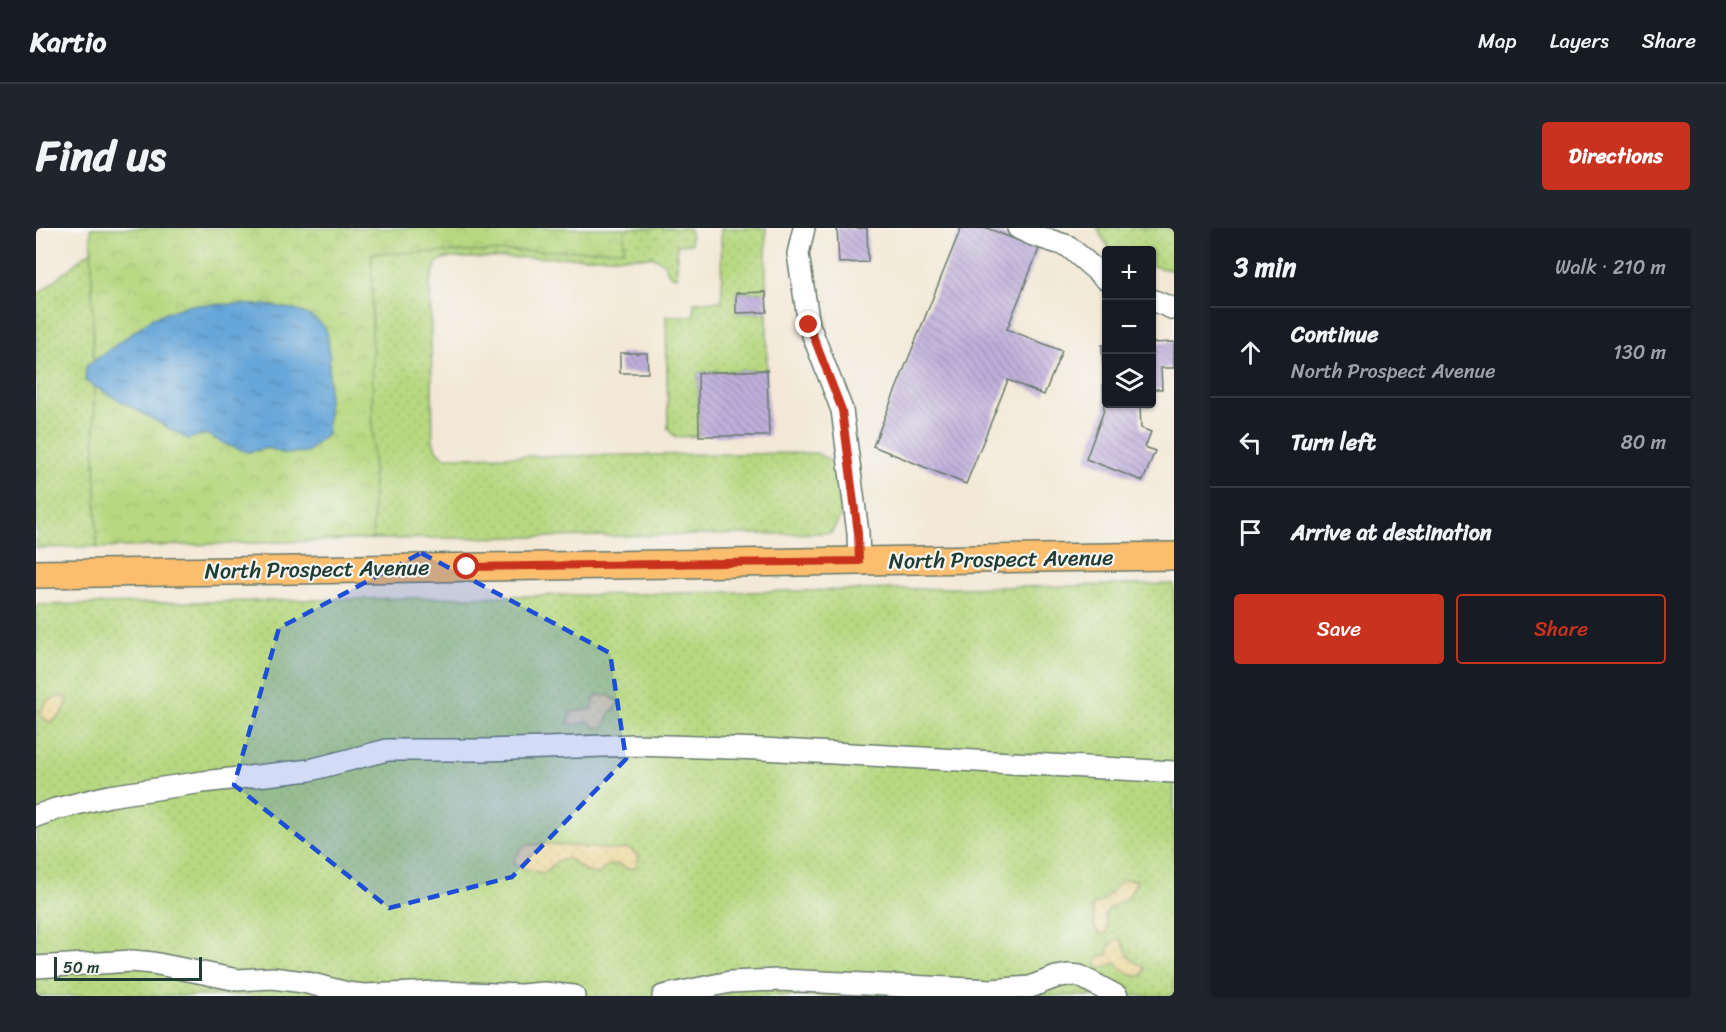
<!DOCTYPE html>
<meta charset="utf-8">
<style>
body{margin:0;font-family:Sriracha,sans-serif;background:#20242c;color:#f1f3f6}
.controls{position:absolute;right:18px;top:18px;display:grid;overflow:hidden;border-radius:6px;box-shadow:0 2px 4px #0004}
.controls button{width:54px;height:54px;display:grid;place-items:center;padding:0;border:0;border-bottom:2px solid #363941;background:#171b24;color:#f1f3f6;font:30px sans-serif}
.scale{position:absolute;left:18px;bottom:15px;width:148px;box-sizing:border-box;padding-left:6px;border:3px solid #1f3d34;border-top:0;font-size:16px;line-height:21px;white-space:nowrap;color:#1f3d34;-webkit-text-stroke:4px #f6f6f2;paint-order:stroke}
.stop{position:absolute;width:18px;height:18px;margin:-14px;border:4px solid #c8321e;border-radius:50%;background:#fff}
.stop.end{background:#c8321e;border-color:#fff;box-shadow:0 2px 6px #0008}
.list{margin:0;padding:0;list-style:none}
h2{display:flex;justify-content:space-between;align-items:center;height:78px;margin:0;padding:0 24px;font-size:26px}
h2 small{font-size:20px;font-weight:400;color:#9ea1a6}
.list li{display:grid;grid-template-columns:39px 1fr auto;gap:18px;align-items:center;box-sizing:border-box;height:90px;padding:0 24px;border-top:2px solid #363941}
.list b{display:block;font-size:22px;white-space:nowrap}
.list p{margin:0;font-size:20px;white-space:nowrap;color:#9ea1a6}
.list em{font-size:20px;font-style:normal;color:#9ea1a6}
.actions{display:flex;gap:12px;padding:18px 24px}
.actions a{flex:1;padding:14px 0;border:2px solid #c8321e;border-radius:6px;text-align:center;font-size:21px;color:#c8321e}
.actions .main{background:#c8321e;color:#fff}
.icon{flex:none;width:33px;height:33px;fill:none;stroke:currentColor;stroke-width:2;stroke-linecap:round;stroke-linejoin:round}
.map{position:relative;flex:none;width:1138px;height:768px;overflow:hidden;border-radius:6px}
header{display:flex;align-items:center;gap:36px;box-sizing:border-box;height:84px;padding:0 30px;background:#171b24;border-bottom:2px solid #363941}
header strong{font-size:28px}
nav{display:flex;gap:33px;margin-inline-start:auto;font-size:21px}
.intro{display:flex;align-items:center;justify-content:space-between;box-sizing:border-box;height:144px;padding:0 36px}
h1{margin:0;font-size:42px}
.button{padding:15px 27px;border-radius:6px;background:#c8321e;color:#fff;font-size:21px;font-weight:700}
main{display:flex;gap:36px;padding:0 36px}
aside{flex:1;background:#171b24;border-radius:6px;box-shadow:0 2px 4px #0004}
.map>svg:first-child{display:block}
.grass{fill:url(#grass-dots);stroke:#6b8a5a;stroke-width:1.5}
.sand{fill:url(#sand-dots);stroke:#868c69;stroke-width:1.5}
.park{fill:url(#park-crowns);stroke:#6b8a5a;stroke-width:1.5}
.water{fill:url(#water-ripples);stroke:#427286;stroke-width:1.5}
.building{fill:url(#building-back-hatch)}
.lines{fill:none;stroke-linecap:round;stroke-linejoin:round}
.minor-casing{stroke:#69796c;stroke-width:24}
.major-casing{stroke:#69796c;stroke-width:30}
.minor{stroke:#fff;stroke-width:21}
.major{stroke:#fabe6e;stroke-width:27}
.route{stroke:#c8321e;stroke-width:8}
.marked{fill:#1d4ed8;fill-opacity:0.2;stroke:#1d4ed8;stroke-width:4.5;stroke-dasharray:12 8;stroke-linejoin:round}
.labels{text-anchor:middle;dominant-baseline:central;stroke-width:4.5;stroke-linejoin:round;paint-order:stroke}
.street-label{font-size:22px;fill:#1f3d34;stroke:#f6f6f2}
</style>
<header>
<strong>Kartio</strong>
<nav><a>Map</a><a>Layers</a><a>Share</a></nav>
</header>
<div class="intro"><h1>Find us</h1><a class="button">Directions</a></div>
<main>
<div class="map">
<svg width="1138" height="768" viewBox="0 0 1138 768">
<defs>
<pattern id="grass-dots" width="8" height="8" patternUnits="userSpaceOnUse" patternTransform="scale(1.5)"><rect width="8" height="8" fill="#b7d880"/><path d="M2 2h.1M6 6h.1" fill="none" stroke="#9dba6f" stroke-width="1.8" stroke-linecap="round"/></pattern>
<pattern id="sand-dots" width="8" height="8" patternUnits="userSpaceOnUse" patternTransform="scale(1.5)"><rect width="8" height="8" fill="#eeda9e"/><path d="M2 2h.1M6 6h.1" fill="none" stroke="#ccbc89" stroke-width="1.8" stroke-linecap="round"/></pattern>
<pattern id="park-crowns" width="20" height="18" patternUnits="userSpaceOnUse" patternTransform="scale(1.5)"><rect width="20" height="18" fill="#b7d880"/><path d="M2 6a3 3 0 1 1 6 0M12 15a3 3 0 1 1 6 0" fill="none" stroke="#9dba6f"/></pattern>
<pattern id="water-ripples" width="26" height="14" patternUnits="userSpaceOnUse" patternTransform="scale(1.5)"><rect width="26" height="14" fill="#66a6d9"/><path d="M2 4q2-2 4 0t4 0M15 11q2-2 4 0t4 0" fill="none" stroke="#5388b1"/></pattern>
<pattern id="building-back-hatch" width="6" height="6" patternUnits="userSpaceOnUse" patternTransform="scale(1.5)"><rect width="6" height="6" fill="#bfafdb"/><path d="M-1 5l2 2M0 0l6 6M5-1l2 2" fill="none" stroke="#9b90b2"/></pattern>
</defs>
<rect width="100%" height="100%" fill="#f6f6f2"/>
<filter id="ink" filterUnits="userSpaceOnUse"><feTurbulence type="fractalNoise" baseFrequency=".0167" numOctaves="2"/><feDisplacementMap in="SourceGraphic" scale="12" xChannelSelector="R" yChannelSelector="G"/><feConvolveMatrix kernelMatrix="1 2 1 2 8 2 1 2 1" color-interpolation-filters="sRGB"/></filter>
<filter id="wash" filterUnits="userSpaceOnUse"><feTurbulence type="fractalNoise" baseFrequency=".008" numOctaves="4" result="noise"/><feDisplacementMap in="SourceGraphic" scale="24" xChannelSelector="R" yChannelSelector="G"/><feGaussianBlur stdDeviation="1.35" result="paint"/><feColorMatrix in="noise" values="0 0 0 0 0 0 0 0 0 0 0 0 0 0 0 0 0 1.4 0 .05"/><feComposite in="paint" operator="in"/></filter>
<g filter="url(#wash)">
<rect width="100%" height="100%" fill="#f3e8d5"/>
<g class="grass">
<polygon points="583,0 654,0 655,16 641,17 641,49 634,47 627,34 618,29 410,30 401,34 394,54 397,212 400,221 408,229 780,225 794,232 803,246 805,288 795,305 337,311 0,320 0,68 48,28 65,17"/>
<polygon points="685,0 730,0 730,64 700,65 701,85 731,84 731,142 662,145 663,208 639,209 632,201 630,88 658,88 658,74 686,73"/>
<polygon points="1061,0 1138,0 1138,43 1116,38 1116,22 1074,22"/>
<polygon points="1138,356 1138,768 0,768 0,377"/>
</g>
<g class="sand">
<path d="M 562,467 L 573,468 L 583,474 L 579,481 L 573,484 L 571,495 L 566,500 L 558,499 L 552,493 L 543,497 L 533,496 L 534,485 C 542,481 549,484 557,480 L 558,472 Z"/>
<path d="M 25,468 L 32,470 C 28,483 27,489 13,494 L 6,489 L 5,483 L 11,473 Z"/>
<polygon points="512,616 580,622 593,620 603,629 600,639 591,641 582,636 573,637 561,647 549,643 533,631 521,633 508,645 492,642 478,637 479,629 489,617"/>
<polygon points="1087,652 1101,652 1093,669 1074,680 1068,687 1071,694 1071,705 1064,707 1059,700 1056,678 1067,673"/>
<path d="M 1084,710 L 1094,730 L 1109,740 L 1106,748 C 1093,748 1088,744 1080,735 L 1067,740 L 1060,736 L 1063,728 L 1072,727 L 1074,716 Z"/>
</g>
<polygon class="park" points="55,0 588,0 588,22 336,25 337,311 61,320"/>
<path class="water" d="M 152,77 C 188,77 272,68 291,104 C 295,112 292,190 291,206 L 271,224 L 249,226 L 233,220 L 212,224 L 191,217 L 170,206 L 152,211 L 49,153 L 50,139 L 118,89 Z"/>
<g id="blocks">
<g class="building">
<polygon points="801,0 831,0 832,34 803,35"/>
<polygon points="925,0 951,0 1003,21 971,101 1026,123 1008,167 972,152 930,256 837,218"/>
<polygon points="730,64 731,84 700,85 700,65"/>
<polygon points="1138,114 1138,140 1125,140 1126,161 1116,161 1116,115"/>
<polygon points="1066,117 1070,117 1070,176 1115,176 1116,178 1104,179 1105,200 1115,204 1109,219 1119,223 1107,253 1050,231 1068,182"/>
<polygon points="584,125 611,125 612,145 584,145"/>
<polygon points="731,142 733,208 663,208 662,145"/>
</g>
</g>
</g>
<g filter="url(#ink)">
<use href="#blocks" fill-opacity="0" stroke="#69796c" stroke-width="1.5"/>
<g class="lines">
<g class="minor-casing">
<g id="minor">
<polyline points="768,0 762,26 773,97 806,182 822,305 823,333"/>
<polyline points="982,0 997,7 1032,18 1070,51"/>
<polyline points="1116,72 1138,81"/>
<polyline points="0,588 20,581 73,568 167,554 274,542 351,522 449,522 599,517 726,521 1138,544"/>
<polyline points="0,739 96,733 117,735 202,752 236,750 268,754 311,765 328,767 403,764 485,767 508,765 538,768"/>
<polyline points="627,768 694,754 744,752 956,762 994,759 1020,749 1032,747 1044,748 1081,768"/>
</g>
</g>
<g class="major-casing">
<polyline id="major" points="0,346 1138,328"/>
</g>
<use href="#minor" class="minor"/>
<use href="#major" class="major"/>
</g>
</g>
<g class="lines" filter="url(#ink)">
<polyline class="route" points="431,339 823,333 822,305 806,182 773,97"/>
</g>
<path class="marked" d="M 385,325 L 574,425 L 590,531 L 476,649 L 353,680 L 198,557 L 243,400 Z"/>
<g class="labels">
<g class="street-label">
<text transform="translate(965 331) rotate(-1)">North Prospect Avenue</text>
<text transform="translate(281 341) rotate(-1)">North Prospect Avenue</text>
</g>
</g>
</svg>
<div class="controls">
<button>+</button>
<button>−</button>
<button><svg class="icon" aria-label="layers" viewBox="0 0 24 24"><path d="M12 4l9 5-9 5-9-5zM3 14l9 5 9-5"/></svg></button>
</div>
<div class="scale">50 m</div>
<div class="stop" style="left:431px;top:339px"></div>
<div class="stop end" style="left:773px;top:97px"></div>
</div>
<aside>
<h2>3 min<small>Walk · 210 m</small></h2>
<ul class="list">
<li><svg class="icon" aria-label="ahead" viewBox="0 0 24 24"><path d="M12 20V5M6 11l6-6 6 6"/></svg><div><b>Continue</b><p>North Prospect Avenue</p></div><em>130 m</em></li>
<li><svg class="icon" aria-label="left" viewBox="0 0 24 24"><path d="M17 20v-9H6M10 6l-5 5 5 5"/></svg><div><b>Turn left</b></div><em>80 m</em></li>
<li><svg class="icon" aria-label="arrive" viewBox="0 0 24 24"><path d="M6 21V4h12l-3 4 3 4H6"/></svg><div><b>Arrive at destination</b></div></li>
</ul>
<div class="actions"><a class="main">Save</a><a>Share</a></div>
</aside>
</main>
